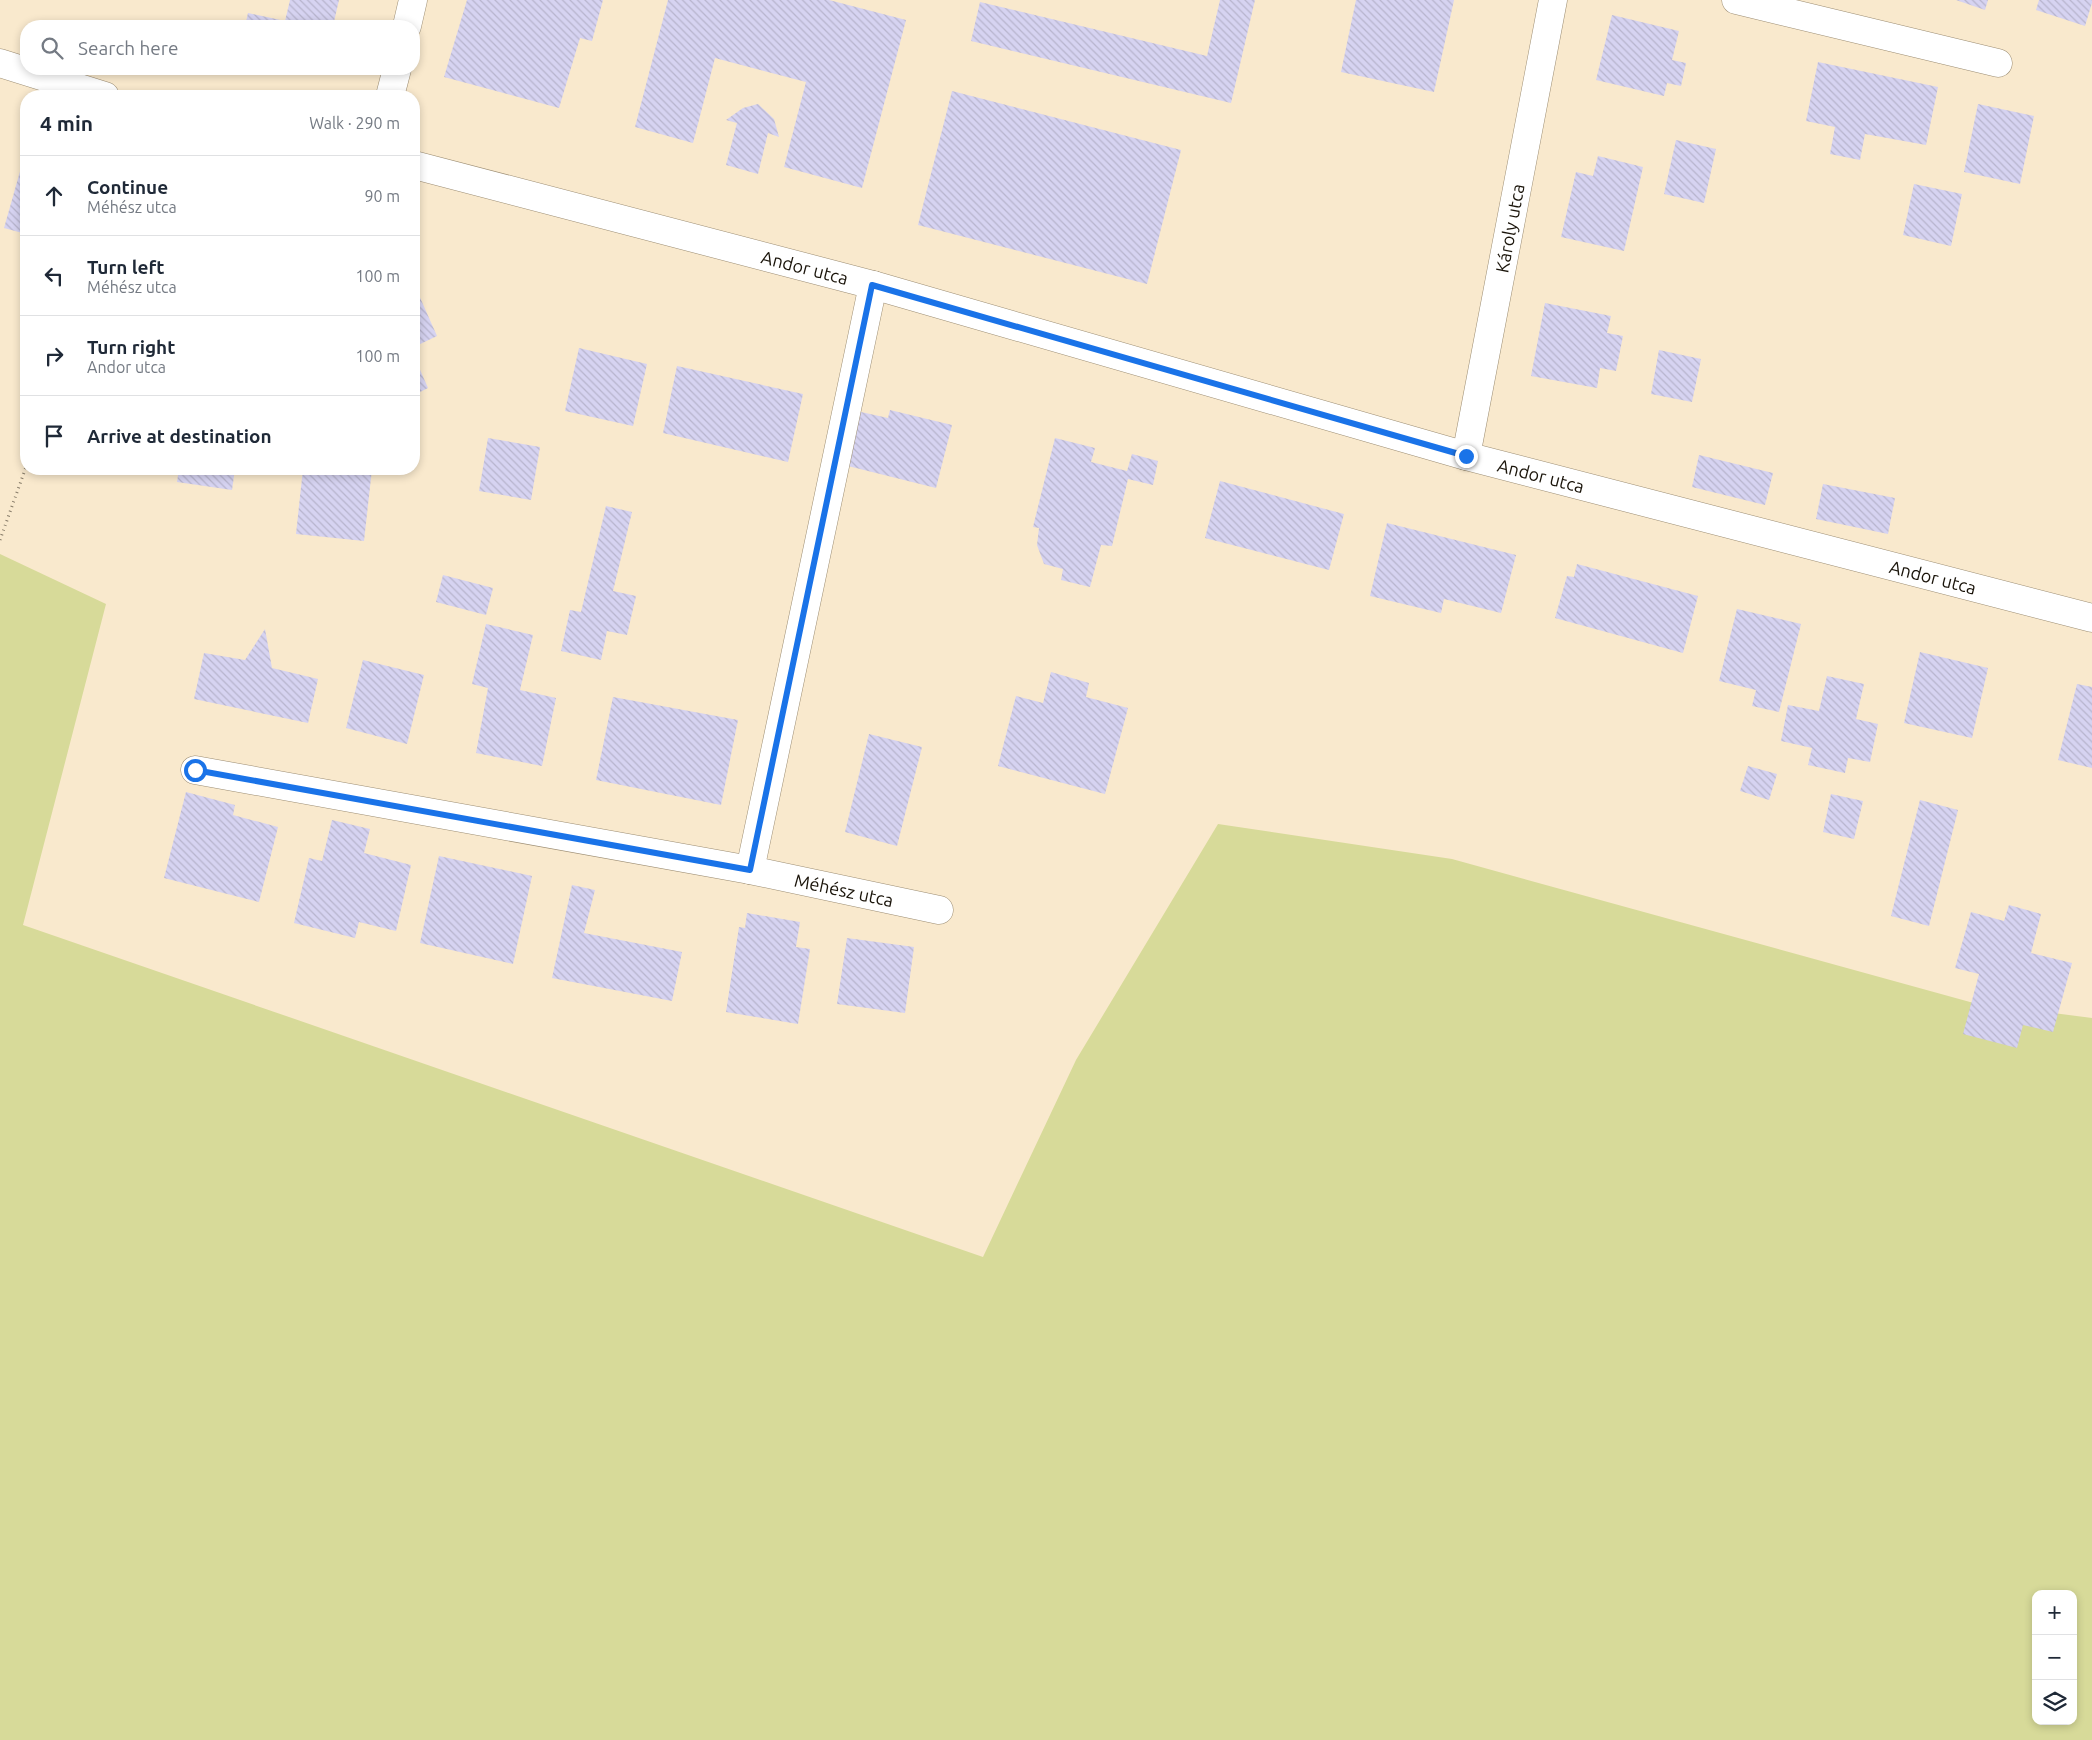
<!DOCTYPE html>
<meta charset="utf-8">
<style>
body{margin:0;font-family:Ubuntu,sans-serif;background:#f6f6f7;color:#1f2937}
.controls{position:absolute;right:15px;bottom:15px;display:grid;overflow:hidden;border-radius:10px;box-shadow:0 2px 8px #0003}
.controls button{width:45px;height:45px;display:grid;place-items:center;padding:0;border:0;border-bottom:1px solid #e0e1e3;background:#fff;color:#1f2937;font:25px sans-serif}
.stop{position:absolute;width:15px;height:15px;margin:-11px;border:4px solid #1a73e8;border-radius:50%;background:#fff}
.stop.end{background:#1a73e8;border-color:#fff;box-shadow:0 1px 5px #0008}
.list{margin:0;padding:0;list-style:none}
h2{display:flex;justify-content:space-between;align-items:center;height:65px;margin:0;padding:0 20px;font-size:21px}
h2 small{font-size:16px;font-weight:400;color:#747a83}
.list li{display:grid;grid-template-columns:32px 1fr auto;gap:15px;align-items:center;box-sizing:border-box;height:80px;padding:0 20px;border-top:1px solid #e0e1e3}
.list b{display:block;font-size:19px;white-space:nowrap}
.list p{margin:0;font-size:16px;white-space:nowrap;color:#747a83}
.list em{font-size:16px;font-style:normal;color:#747a83}
.icon{flex:none;width:28px;height:28px;fill:none;stroke:currentColor;stroke-width:2;stroke-linecap:round;stroke-linejoin:round}
.map{position:relative;flex:none;width:2092px;height:1740px;overflow:hidden}
.search{position:absolute;background:#fff;box-shadow:0 2px 8px #0003;left:20px;top:20px;width:400px;height:55px;display:flex;align-items:center;gap:12px;box-sizing:border-box;padding:0 18px;border-radius:20px;color:#747a83;font-size:19px}
.panel{position:absolute;background:#fff;box-shadow:0 2px 8px #0003;left:20px;top:90px;width:400px;height:385px;border-radius:20px}
.map>svg:first-child{display:block}
.green{fill:#d7da99;fill-rule:evenodd}
.building{fill:url(#building-back-hatch)}
.lines{fill:none;stroke-linecap:round;stroke-linejoin:round}
.minor-casing{stroke:#9c8d73;stroke-width:29}
.path{stroke:#867b68;stroke-width:3;stroke-dasharray:1 4;stroke-linecap:butt}
.minor{stroke:#fff;stroke-width:28}
.route{stroke:#1a73e8;stroke-width:6}
.labels{text-anchor:middle;dominant-baseline:central;stroke-width:4;stroke-linejoin:round;paint-order:stroke}
.street-label{font-size:18px;fill:#1a140a;stroke:#f9e9cd}
</style>
<div class="map">
<svg width="2092" height="1740" viewBox="0 0 2092 1740">
<defs>
<pattern id="building-back-hatch" width="6" height="6" patternUnits="userSpaceOnUse" patternTransform="scale(1.25)"><rect width="6" height="6" fill="#d6d3f1"/><path d="M-1 5l2 2M0 0l6 6M5-1l2 2" fill="none" stroke="#b7b4cd"/></pattern>
</defs>
<rect width="100%" height="100%" fill="#f9e9cd"/>
<path class="green" d="M 0,554 L 106,604 L 23,925 L 983,1257 L 1076,1060 L 1218,824 L 1452,859 L 1970,1002 L 2092,1018 L 2092,1740 L 0,1740 ZM 2036,1594 L 2073,1594 L 2073,1721 L 2036,1721 Z"/>
<g class="building">
<polygon points="290,0 339,0 333,26 245,26 248,13 285,21"/>
<polygon points="467,0 603,0 592,41 580,38 559,108 444,77"/>
<polygon points="668,0 829,0 906,20 862,188 784,167 806,82 715,58 693,143 635,127"/>
<polygon points="1220,0 1255,0 1231,103 971,41 980,2 1207,56"/>
<polygon points="1356,0 1454,0 1434,92 1341,72"/>
<polygon points="1956,0 1988,0 1985,10"/>
<polygon points="2039,0 2092,0 2092,3 2085,26 2036,10"/>
<polygon points="1612,15 1679,31 1672,60 1686,63 1681,86 1667,83 1664,96 1596,80"/>
<polygon points="1818,62 1938,87 1926,145 1865,134 1860,160 1830,154 1835,127 1806,121"/>
<polygon points="952,91 1181,150 1147,284 918,225"/>
<polygon points="758,104 774,119 779,137 768,133 758,174 726,165 737,123 726,120 743,108"/>
<polygon points="1978,104 2034,116 2020,184 1964,172"/>
<polygon points="1676,140 1716,149 1704,203 1664,194"/>
<polygon points="1598,156 1643,167 1624,251 1561,237 1576,172 1593,176"/>
<polygon points="21,168 26,169 26,234 4,228"/>
<polygon points="1914,184 1962,194 1951,246 1903,235"/>
<polygon points="418,293 437,336 414,347 414,295"/>
<polygon points="1545,303 1611,316 1607,333 1623,336 1616,371 1600,368 1597,388 1531,376"/>
<polygon points="579,348 647,364 633,426 565,411"/>
<polygon points="1659,350 1701,359 1692,402 1651,394"/>
<polygon points="414,356 428,388 414,395"/>
<polygon points="677,366 803,394 788,462 663,433"/>
<polygon points="852,410 888,418 890,410 952,425 936,488 844,465"/>
<polygon points="488,438 540,447 531,500 479,491"/>
<polygon points="1055,438 1095,448 1091,462 1127,471 1132,454 1158,461 1153,485 1128,479 1112,546 1101,545 1090,587 1061,580 1063,569 1044,564 1037,545 1039,528 1033,527"/>
<polygon points="1699,455 1773,473 1765,505 1692,487"/>
<polygon points="179,469 235,469 232,490 177,482"/>
<polygon points="303,469 372,469 364,541 296,534"/>
<polygon points="1220,481 1344,514 1329,570 1205,538"/>
<polygon points="1823,484 1895,498 1888,534 1816,519"/>
<polygon points="606,506 632,512 613,591 636,596 627,635 607,631 601,660 561,651 570,610 581,612"/>
<polygon points="1387,523 1516,555 1501,613 1444,599 1441,613 1370,596"/>
<polygon points="1577,564 1698,596 1683,653 1555,618 1567,576 1574,577"/>
<polygon points="443,575 493,588 486,615 436,602"/>
<polygon points="1737,609 1801,624 1779,712 1752,706 1756,690 1719,681"/>
<polygon points="486,624 533,635 520,690 556,698 542,766 476,753 488,688 472,684"/>
<polygon points="265,629 272,668 318,679 308,723 194,699 204,653 245,660"/>
<polygon points="1920,652 1988,668 1972,738 1904,723"/>
<polygon points="363,660 424,675 407,744 346,728"/>
<polygon points="1051,672 1089,683 1086,697 1128,708 1105,794 998,766 1016,696 1043,703"/>
<polygon points="1827,676 1864,684 1856,719 1878,724 1870,762 1848,758 1845,773 1808,765 1812,748 1781,741 1788,705 1819,711"/>
<polygon points="2077,684 2092,687 2092,768 2058,760"/>
<polygon points="613,697 738,720 721,805 596,780"/>
<polygon points="869,734 922,747 897,846 845,832"/>
<polygon points="1748,766 1777,774 1769,800 1740,791"/>
<polygon points="186,792 235,805 233,815 278,827 259,902 164,878"/>
<polygon points="1831,794 1863,801 1854,839 1823,832"/>
<polygon points="1920,800 1958,810 1929,926 1891,916"/>
<polygon points="332,820 370,829 364,853 411,865 396,931 359,922 355,938 294,923 309,858 322,861"/>
<polygon points="439,856 532,876 513,964 420,943"/>
<polygon points="572,885 595,890 584,933 682,952 672,1001 552,978"/>
<polygon points="2009,905 2041,914 2031,953 2072,963 2053,1032 2023,1025 2017,1048 1963,1034 1979,974 1955,968 1971,912 2004,921"/>
<polygon points="747,913 800,922 796,947 810,949 798,1024 726,1012 739,927 745,928"/>
<polygon points="847,938 914,947 905,1013 837,1004"/>
</g>
<g class="lines">
<g class="minor-casing">
<g id="minor">
<polyline points="1736,0 1998,63"/>
<polyline points="407,26 413,0"/>
<polyline points="0,63 105,96"/>
<polyline points="390,96 397,69"/>
<path id="s1" d="M 414,165 L 873,285 L 1466,456 L 2092,618"/>
<path id="s2" d="M 1466,456 L 1553,0"/>
<path id="s3" d="M 195,770 L 750,870 L 939,910"/>
<polyline points="750,870 873,285"/>
</g>
</g>
<polyline class="path" points="0,540 26,467"/>
<use href="#minor" class="minor"/>
</g>
<g class="lines">
<polyline class="route" points="195,770 750,870 872,285 1466,456"/>
</g>
<g class="labels">
<g class="street-label">
<text stroke="none"><textPath href="#s2" startOffset="232">Károly utca</textPath></text>
<text stroke="none"><textPath href="#s1" startOffset="404">Andor utca</textPath></text>
<text stroke="none"><textPath href="#s1" startOffset="1169">Andor utca</textPath></text>
<text stroke="none"><textPath href="#s1" startOffset="1574">Andor utca</textPath></text>
<text stroke="none"><textPath href="#s3" startOffset="660">Méhész utca</textPath></text>
</g>
</g>
</svg>
<div class="controls">
<button>+</button>
<button>−</button>
<button><svg class="icon" aria-label="layers" viewBox="0 0 24 24"><path d="M12 4l9 5-9 5-9-5zM3 14l9 5 9-5"/></svg></button>
</div>
<div class="stop" style="left:195px;top:770px"></div>
<div class="stop end" style="left:1466px;top:456px"></div>
<div class="search"><svg class="icon" aria-label="search" viewBox="0 0 24 24"><circle cx="10" cy="10" r="6"/><path d="M15 15l6 6"/></svg>Search here</div>
<section class="panel">
<h2>4 min<small>Walk · 290 m</small></h2>
<ul class="list">
<li><svg class="icon" aria-label="ahead" viewBox="0 0 24 24"><path d="M12 20V5M6 11l6-6 6 6"/></svg><div><b>Continue</b><p>Méhész utca</p></div><em>90 m</em></li>
<li><svg class="icon" aria-label="left" viewBox="0 0 24 24"><path d="M17 20v-9H6M10 6l-5 5 5 5"/></svg><div><b>Turn left</b><p>Méhész utca</p></div><em>100 m</em></li>
<li><svg class="icon" aria-label="right" viewBox="0 0 24 24"><path d="M7 20v-9h11M14 6l5 5-5 5"/></svg><div><b>Turn right</b><p>Andor utca</p></div><em>100 m</em></li>
<li><svg class="icon" aria-label="arrive" viewBox="0 0 24 24"><path d="M6 21V4h12l-3 4 3 4H6"/></svg><div><b>Arrive at destination</b></div></li>
</ul>
</section>
</div>
